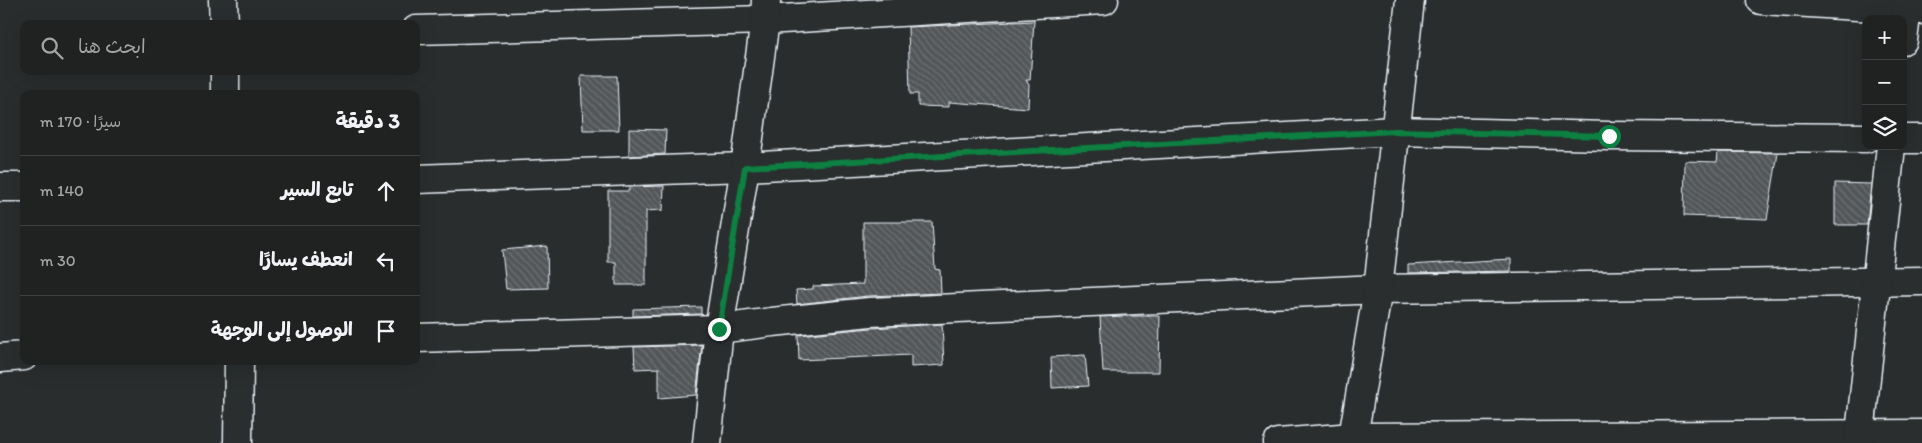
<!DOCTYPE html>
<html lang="ar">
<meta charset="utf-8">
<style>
body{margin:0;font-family:Itim,"Playpen Sans Arabic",sans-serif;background:#282a2a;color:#f1f3f6;direction:rtl}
.controls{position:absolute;right:15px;top:15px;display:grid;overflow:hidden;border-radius:10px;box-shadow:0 5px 20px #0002}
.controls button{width:45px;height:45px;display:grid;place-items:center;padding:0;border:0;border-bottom:1px solid #3d3f40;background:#202222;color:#f1f3f6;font:25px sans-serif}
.stop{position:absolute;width:15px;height:15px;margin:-11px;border:4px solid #0b8043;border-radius:50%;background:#fff}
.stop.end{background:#0b8043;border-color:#fff;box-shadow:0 1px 5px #0008}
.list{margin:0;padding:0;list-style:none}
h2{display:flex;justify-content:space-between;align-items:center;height:65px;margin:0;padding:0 20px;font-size:21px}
h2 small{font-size:16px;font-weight:400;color:#a2a4a5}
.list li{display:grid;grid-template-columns:32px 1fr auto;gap:15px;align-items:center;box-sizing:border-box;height:70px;padding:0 20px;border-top:1px solid #3d3f40}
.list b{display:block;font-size:19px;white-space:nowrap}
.list em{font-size:16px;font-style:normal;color:#a2a4a5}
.icon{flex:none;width:28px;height:28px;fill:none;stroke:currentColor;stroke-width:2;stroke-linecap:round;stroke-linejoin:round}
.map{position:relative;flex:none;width:1922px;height:443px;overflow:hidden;direction:ltr}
.search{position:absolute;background:#202222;box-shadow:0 5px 20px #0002;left:20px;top:20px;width:400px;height:55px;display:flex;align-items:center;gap:12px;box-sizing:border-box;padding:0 18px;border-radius:10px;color:#a2a4a5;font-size:19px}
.panel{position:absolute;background:#202222;box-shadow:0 5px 20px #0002;left:20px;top:90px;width:400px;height:275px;border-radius:10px;direction:rtl}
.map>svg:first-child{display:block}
.building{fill:url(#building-back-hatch);stroke:#e8f1f8}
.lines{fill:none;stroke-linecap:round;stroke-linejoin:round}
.minor-casing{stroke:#e8f1f8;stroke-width:31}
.minor{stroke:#2a2d2e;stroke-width:28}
.route{stroke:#0b8043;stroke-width:6}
</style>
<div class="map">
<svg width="1922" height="443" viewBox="0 0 1922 443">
<defs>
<pattern id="building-back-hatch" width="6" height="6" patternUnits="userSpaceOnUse" patternTransform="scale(1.25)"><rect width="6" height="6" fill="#535759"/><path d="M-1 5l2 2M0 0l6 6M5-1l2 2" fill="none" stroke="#6c7072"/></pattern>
</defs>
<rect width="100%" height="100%" fill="#2a2d2e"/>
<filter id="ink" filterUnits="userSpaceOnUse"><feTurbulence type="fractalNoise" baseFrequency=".02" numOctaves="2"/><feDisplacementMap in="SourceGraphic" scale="10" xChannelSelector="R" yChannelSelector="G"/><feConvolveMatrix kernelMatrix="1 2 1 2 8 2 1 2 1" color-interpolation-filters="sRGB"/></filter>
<g filter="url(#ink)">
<g class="building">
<polygon points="1034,21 1030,80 1026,80 1029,85 1028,108 949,102 949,107 918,106 918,94 910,94 908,27"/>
<polygon points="581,76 617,76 619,130 583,130"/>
<polygon points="629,129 666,130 665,154 629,156"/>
<polygon points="1718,152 1778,153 1767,219 1684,216 1685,161 1717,162"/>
<polygon points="1835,183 1871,184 1867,225 1835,225"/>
<polygon points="664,186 663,210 646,211 646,285 616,285 616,262 608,262 608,191 629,191 629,187"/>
<polygon points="863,222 932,222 935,269 940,270 941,293 868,296 797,304 796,290 813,289 813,286 863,284"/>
<polygon points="547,246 548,288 506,289 502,250"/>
<polygon points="1511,259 1511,271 1408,273 1408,265"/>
<polygon points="701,307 701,314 633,316 633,309"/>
<polygon points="1122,316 1160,316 1159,372 1103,372 1100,317"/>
<polygon points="942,324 944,365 911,367 911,355 799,360 798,335 871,328"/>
<polygon points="702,345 696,395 659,398 659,368 635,369 634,347"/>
<polygon points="1085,355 1088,386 1052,388 1051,357"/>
</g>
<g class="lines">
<g class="minor-casing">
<g id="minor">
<polyline points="223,0 224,24"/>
<polyline points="1761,0 1922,10"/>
<polyline points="416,30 765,20 1104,0"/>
<polyline points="1903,40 1908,0"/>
<polyline points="225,71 225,94"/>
<polyline points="1903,139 1922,139"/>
<polyline points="416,179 745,167 1395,131 1609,136 1866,138"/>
<polyline points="0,187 24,187"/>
<polyline points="416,338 719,329 772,322 870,312 1378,289 1922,281"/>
<polyline points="0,358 24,356"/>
<polyline points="238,443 239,361"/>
<polyline points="707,443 719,329 745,167 765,20 766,0"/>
<polyline points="1278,443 1353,437 1922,434"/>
<polyline points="1352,443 1378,289 1410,0"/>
<polyline points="1859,443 1891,146"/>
</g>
</g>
<use href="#minor" class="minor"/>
</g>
</g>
<g class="lines" filter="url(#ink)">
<polyline class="route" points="719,329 745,167 1395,131 1609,136"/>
</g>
</svg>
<div class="controls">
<button>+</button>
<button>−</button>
<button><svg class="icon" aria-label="layers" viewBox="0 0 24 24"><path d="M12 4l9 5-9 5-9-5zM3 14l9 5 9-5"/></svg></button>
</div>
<div class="stop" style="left:1609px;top:136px"></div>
<div class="stop end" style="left:719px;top:329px"></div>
<div class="search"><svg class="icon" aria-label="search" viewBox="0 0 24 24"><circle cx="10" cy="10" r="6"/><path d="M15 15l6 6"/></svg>ابحث هنا</div>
<section class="panel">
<h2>3 دقيقة<small>سيرًا · 170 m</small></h2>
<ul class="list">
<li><svg class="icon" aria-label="ahead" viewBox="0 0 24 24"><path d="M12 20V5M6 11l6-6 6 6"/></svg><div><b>تابع السير</b></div><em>140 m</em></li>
<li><svg class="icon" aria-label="left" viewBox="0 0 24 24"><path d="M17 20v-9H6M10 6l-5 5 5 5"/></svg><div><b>انعطف يسارًا</b></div><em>30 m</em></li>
<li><svg class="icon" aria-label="arrive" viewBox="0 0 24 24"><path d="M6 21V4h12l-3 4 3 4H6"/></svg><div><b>الوصول إلى الوجهة</b></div></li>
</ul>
</section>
</div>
